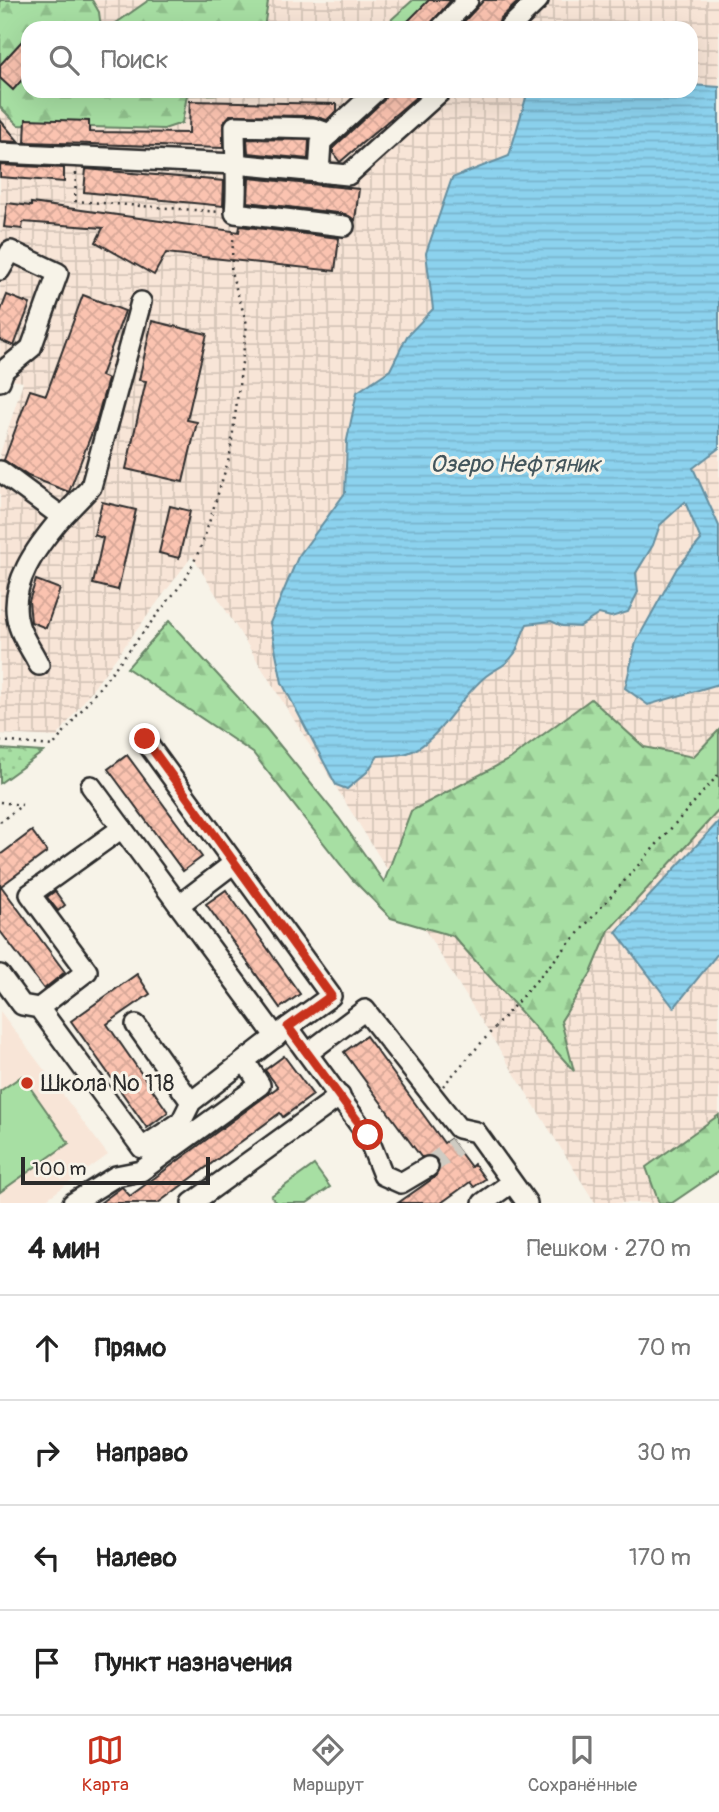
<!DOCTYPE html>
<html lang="ru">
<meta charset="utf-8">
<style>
body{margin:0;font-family:Pangolin,sans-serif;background:#f2f2f2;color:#222}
.scale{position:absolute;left:21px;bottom:18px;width:189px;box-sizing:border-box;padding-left:7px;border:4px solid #2b2b2b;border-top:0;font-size:19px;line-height:24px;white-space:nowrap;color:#2b2b2b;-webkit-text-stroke:5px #f7f3e8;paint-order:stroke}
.stop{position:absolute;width:21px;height:21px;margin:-16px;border:5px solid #c8321e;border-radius:50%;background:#fff}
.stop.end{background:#c8321e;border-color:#fff;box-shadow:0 2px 7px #0008}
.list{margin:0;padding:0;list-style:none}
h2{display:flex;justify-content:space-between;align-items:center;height:91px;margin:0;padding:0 28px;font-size:30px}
h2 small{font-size:23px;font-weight:400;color:#767676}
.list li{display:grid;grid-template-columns:46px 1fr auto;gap:21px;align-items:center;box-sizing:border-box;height:105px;padding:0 28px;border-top:2px solid #e0e0e0}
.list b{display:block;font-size:26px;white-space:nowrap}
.list em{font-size:23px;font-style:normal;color:#767676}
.icon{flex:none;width:38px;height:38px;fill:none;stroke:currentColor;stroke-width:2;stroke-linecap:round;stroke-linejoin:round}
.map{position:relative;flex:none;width:719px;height:1203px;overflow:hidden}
.search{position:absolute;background:#fff;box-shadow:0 7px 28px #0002;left:21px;right:21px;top:21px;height:77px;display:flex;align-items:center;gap:18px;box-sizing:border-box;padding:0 24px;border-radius:21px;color:#767676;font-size:26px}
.sheet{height:511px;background:#fff}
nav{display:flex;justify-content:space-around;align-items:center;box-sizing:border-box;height:98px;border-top:2px solid #e0e0e0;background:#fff;font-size:19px;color:#767676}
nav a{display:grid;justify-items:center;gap:4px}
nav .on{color:#c8321e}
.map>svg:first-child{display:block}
.built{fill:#f8e5d7}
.industrial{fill:url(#industrial-grid);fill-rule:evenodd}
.grass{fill:url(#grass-dots);stroke:#698567;stroke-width:2}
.forest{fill:url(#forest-firs);stroke:#698567;stroke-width:2}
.park{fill:#a7dfa3;stroke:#698567;stroke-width:2}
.water{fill:url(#water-rules);stroke:#658fa0;stroke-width:2}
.building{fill:url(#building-cross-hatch);stroke:#2b2b2b;stroke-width:2}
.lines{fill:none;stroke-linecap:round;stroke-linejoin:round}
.minor-tunnel{stroke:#cecbc2;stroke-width:19;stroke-dasharray:19 10;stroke-linecap:butt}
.minor-casing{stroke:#2b2b2b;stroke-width:24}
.path{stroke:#2b2b2b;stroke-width:2.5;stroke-dasharray:2 5;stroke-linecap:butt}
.minor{stroke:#f7f3e8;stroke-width:19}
.route{stroke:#c8321e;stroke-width:9}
.poi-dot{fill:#c8321e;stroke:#f7f3e8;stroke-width:2.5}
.labels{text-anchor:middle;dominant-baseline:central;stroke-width:6;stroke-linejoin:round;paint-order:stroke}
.poi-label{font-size:23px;fill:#2b2b2b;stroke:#f7f3e8;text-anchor:start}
.water-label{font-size:24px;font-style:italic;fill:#43555c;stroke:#f7f3e8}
</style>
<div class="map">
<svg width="719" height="1203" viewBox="0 0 719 1203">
<defs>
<pattern id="industrial-grid" width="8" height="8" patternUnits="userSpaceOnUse" patternTransform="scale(1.75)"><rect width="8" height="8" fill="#f8e5d7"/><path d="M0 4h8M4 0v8" fill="none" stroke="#d5c5b9"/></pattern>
<pattern id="grass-dots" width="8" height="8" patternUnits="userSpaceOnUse" patternTransform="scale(1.75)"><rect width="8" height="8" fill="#a7dfa3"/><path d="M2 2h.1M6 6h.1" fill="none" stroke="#90c08c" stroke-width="1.8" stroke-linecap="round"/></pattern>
<pattern id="forest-firs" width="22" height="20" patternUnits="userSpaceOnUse" patternTransform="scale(1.75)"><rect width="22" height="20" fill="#a7dfa3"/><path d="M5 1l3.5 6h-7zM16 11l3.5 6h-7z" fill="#90c08c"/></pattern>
<pattern id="water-rules" width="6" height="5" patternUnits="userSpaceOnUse" patternTransform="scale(1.75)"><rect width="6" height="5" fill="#8cd2ee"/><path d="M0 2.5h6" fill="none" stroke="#79b4cc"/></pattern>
<pattern id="building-cross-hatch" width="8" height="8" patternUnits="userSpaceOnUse" patternTransform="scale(1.75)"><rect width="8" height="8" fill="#fbc3b0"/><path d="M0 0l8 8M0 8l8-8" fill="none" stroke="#d7a898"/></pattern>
</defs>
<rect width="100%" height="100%" fill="#f7f3e8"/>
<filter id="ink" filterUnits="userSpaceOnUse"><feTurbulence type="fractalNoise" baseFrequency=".0143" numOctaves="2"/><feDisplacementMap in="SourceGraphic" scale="14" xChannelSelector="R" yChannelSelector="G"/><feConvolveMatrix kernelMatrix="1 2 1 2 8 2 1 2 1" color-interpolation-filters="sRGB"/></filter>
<g filter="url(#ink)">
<polygon class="built" points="0,1011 108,1155 41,1203 0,1203"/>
<path class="industrial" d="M 0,0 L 719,0 L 719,1161 L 661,1203 L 595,1203 L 192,556 L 57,737 L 0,734 L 0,454 L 23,382 L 0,378 ZM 28,28 L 691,28 L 691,91 L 28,91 Z"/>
<polygon class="grass" points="0,749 43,752 0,783"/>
<g class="forest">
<polygon points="0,0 92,0 99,12 101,28 28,28 28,91 351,91 187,95 182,123 164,129 18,125 0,107"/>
<polygon points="149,0 263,0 268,2 264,28 109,28"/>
<polygon points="413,0 444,0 415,28 382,28"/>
<polygon points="169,621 265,727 339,818 384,882 411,811 510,759 591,699 644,747 693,757 719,730 719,810 609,930 591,973 561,1021 574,1071 453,936 391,918 352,879 253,753 127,668"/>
<polygon points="719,1115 719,1171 672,1203 659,1203 646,1167"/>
</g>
<g class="park">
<polygon points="22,1076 69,1143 0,1192 0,1091"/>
<polygon points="314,1165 330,1187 307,1203 276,1203 271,1196"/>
</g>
<g class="water">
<path d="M 691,85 L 719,87 L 719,448 L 693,468 L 719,526 L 719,684 L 648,705 L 625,688 L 636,642 L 677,568 L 701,540 L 685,502 L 660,525 L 653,545 L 636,573 L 638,592 L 628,612 L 611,617 L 599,614 L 579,627 L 562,626 L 551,621 L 527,624 C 521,634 520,645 515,653 C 505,667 498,667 486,676 C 459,698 444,733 415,750 C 403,756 391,755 378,756 L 367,772 L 347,789 L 336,785 L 282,683 L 270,623 L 298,557 L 345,493 L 347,440 L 357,392 L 390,370 L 407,336 L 433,309 L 426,253 L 452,178 L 509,156 L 528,91 L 691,91 Z"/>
<polygon points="719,821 719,952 674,1008 616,932"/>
</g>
<g class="building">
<polygon points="429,0 451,0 427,28 401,28"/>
<polygon points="484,0 520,0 500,19 497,28 458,28"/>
<polygon points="22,41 28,46 28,73 13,90 0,78 0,65"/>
<polygon points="388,91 423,91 340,162 333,153 333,148 384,100"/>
<polygon points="190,101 337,104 337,110 327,120 313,116 230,115 223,125 223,148 25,142 26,119 89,121 89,132 189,133"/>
<polygon points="0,120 19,142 0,141"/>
<polygon points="247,139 309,140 308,159 248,153"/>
<polygon points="0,165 64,168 64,182 0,177"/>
<polygon points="86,169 224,181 223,206 84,192"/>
<polygon points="249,178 359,189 355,220 345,214 248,202"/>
<polygon points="7,203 31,206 31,203 239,232 240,226 339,238 335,271 166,253 154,275 96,242 103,228 23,222 22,229 4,227"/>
<polygon points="7,295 30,304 14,346 0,340 0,313"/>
<polygon points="83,295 125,311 101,376 108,379 96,422 69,492 28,476 4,460 30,390 46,395"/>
<polygon points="152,321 207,334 187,420 197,422 183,482 126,469 146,381 139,380"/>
<polygon points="102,502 136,510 118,590 93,584 103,538 94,535"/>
<polygon points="170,506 190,511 179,558 159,553"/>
<polygon points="36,580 60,589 46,628 31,622 29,601"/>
<polygon points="127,755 202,857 183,871 108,769"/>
<polygon points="32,831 47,852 1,886 65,972 44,989 0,931 0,855"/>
<polygon points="226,890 300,994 280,1008 206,904"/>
<polygon points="55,891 65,905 58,911 47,897"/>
<polygon points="137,974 150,994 107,1024 168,1112 147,1128 71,1021"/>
<polygon points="366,1036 444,1143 450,1139 471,1167 474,1164 485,1179 474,1187 470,1182 441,1203 398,1203 435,1177 440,1166 433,1156 421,1157 344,1052"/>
<polygon points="284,1056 313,1095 283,1117 280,1113 158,1203 100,1203 122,1187 130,1196 278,1087 265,1070"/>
</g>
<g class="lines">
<polyline class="minor-tunnel" points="428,1167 456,1146"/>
<g class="minor-casing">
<g id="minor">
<polyline points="441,28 468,0"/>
<polyline points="509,28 538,0"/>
<path d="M 330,134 L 313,128 L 235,126 C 235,156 238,183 235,213 L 344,226"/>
<polyline points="0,153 235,164 348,175 441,91"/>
<polyline points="319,173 321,142 376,91"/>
<polyline points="0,270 11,251 58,273 31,348 4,370 0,381"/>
<path d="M 0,471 L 62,517 C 38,545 6,586 19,626 C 23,639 33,652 39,665"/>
<polyline points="62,517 91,487 141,302"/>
<polyline points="144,739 331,996 288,1027"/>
<polyline points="91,786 276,1037"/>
<polyline points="179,905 234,863"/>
<polyline points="0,975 22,1005 39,1008 142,1148 181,1122 191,1102 288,1027 367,1135 383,1175 401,1183 428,1167"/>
<polyline points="39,1008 87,971 30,894 122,828"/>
<polyline points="136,1025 191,1102"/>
<polyline points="308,1053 365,1010 458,1128 476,1132 527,1203"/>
<polyline points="73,1203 116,1176 141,1171 260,1085 245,1061"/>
<polyline points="192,1203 340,1096"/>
<polyline points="483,1203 511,1183"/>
</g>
</g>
<g class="path">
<polyline points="76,173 75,201 221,212"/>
<polyline points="0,741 53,746 187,577 203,542 230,455 247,324 231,272 234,228"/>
<polyline points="0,802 22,805"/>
<polyline points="0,822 22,805"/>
<polyline points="443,1086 719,774"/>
</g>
<use href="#minor" class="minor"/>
</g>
</g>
<g class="lines" filter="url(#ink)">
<polyline class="route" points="145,739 331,996 288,1027 368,1135"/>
</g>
<circle class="poi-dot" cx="27" cy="1083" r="7"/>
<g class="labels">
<g class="poi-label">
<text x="41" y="1083">Школа № 118</text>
</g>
<g class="water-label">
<text x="515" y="464">Озеро Нефтяник</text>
</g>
</g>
</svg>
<div class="scale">100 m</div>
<div class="stop" style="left:368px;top:1135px"></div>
<div class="stop end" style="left:145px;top:739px"></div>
<div class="search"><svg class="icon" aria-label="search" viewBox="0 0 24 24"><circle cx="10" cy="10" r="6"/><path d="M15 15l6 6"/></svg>Поиск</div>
</div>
<section class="sheet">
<h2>4 мин<small>Пешком · 270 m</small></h2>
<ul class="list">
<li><svg class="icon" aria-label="ahead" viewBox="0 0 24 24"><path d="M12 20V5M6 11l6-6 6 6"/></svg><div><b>Прямо</b></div><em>70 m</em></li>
<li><svg class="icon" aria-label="right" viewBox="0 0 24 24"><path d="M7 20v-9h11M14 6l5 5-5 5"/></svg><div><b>Направо</b></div><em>30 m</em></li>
<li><svg class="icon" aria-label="left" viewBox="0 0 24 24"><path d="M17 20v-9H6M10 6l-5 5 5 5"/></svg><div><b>Налево</b></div><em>170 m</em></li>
<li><svg class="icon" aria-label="arrive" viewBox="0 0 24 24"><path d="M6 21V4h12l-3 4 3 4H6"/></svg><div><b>Пункт назначения</b></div></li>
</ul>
</section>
<nav>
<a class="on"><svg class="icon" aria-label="map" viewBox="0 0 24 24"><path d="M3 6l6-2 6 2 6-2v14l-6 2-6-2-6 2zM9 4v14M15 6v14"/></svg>Карта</a>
<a><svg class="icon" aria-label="directions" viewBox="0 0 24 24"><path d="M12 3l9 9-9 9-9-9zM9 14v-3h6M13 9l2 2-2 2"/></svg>Маршрут</a>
<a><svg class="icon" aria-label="saved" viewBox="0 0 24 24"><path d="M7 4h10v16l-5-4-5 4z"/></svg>Сохранённые</a>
</nav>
